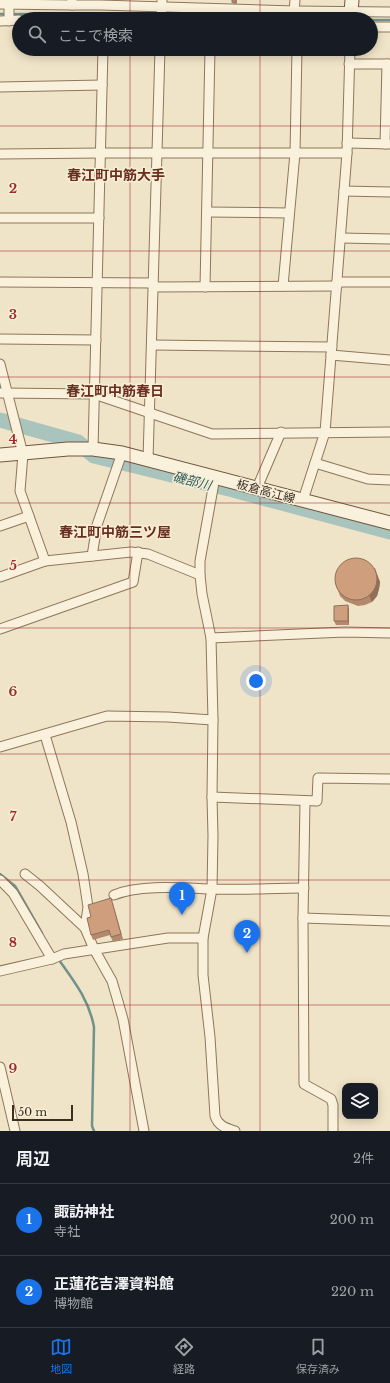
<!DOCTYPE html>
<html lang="ja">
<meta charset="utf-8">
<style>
body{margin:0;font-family:"Libre Baskerville","Noto Sans JP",serif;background:#242831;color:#f1f3f6}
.controls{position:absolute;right:12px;bottom:12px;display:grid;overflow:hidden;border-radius:8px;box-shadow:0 2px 10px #0003}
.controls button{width:36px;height:36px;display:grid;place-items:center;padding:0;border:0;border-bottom:1px solid #363941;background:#171b24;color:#f1f3f6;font:20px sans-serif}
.scale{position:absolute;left:12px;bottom:10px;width:61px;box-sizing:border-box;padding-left:4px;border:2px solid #3d2e20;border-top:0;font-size:11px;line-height:14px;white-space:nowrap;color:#3d2e20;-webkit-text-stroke:3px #f7eed8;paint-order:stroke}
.you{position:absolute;left:256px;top:681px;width:14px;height:14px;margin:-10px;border:3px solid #fff;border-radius:50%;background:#1a73e8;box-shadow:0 0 0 6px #1a73e833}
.badge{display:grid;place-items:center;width:26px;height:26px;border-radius:50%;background:#1a73e8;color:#fff;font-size:13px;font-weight:700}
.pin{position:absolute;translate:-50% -33px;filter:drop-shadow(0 1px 2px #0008)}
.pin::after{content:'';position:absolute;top:21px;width:14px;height:12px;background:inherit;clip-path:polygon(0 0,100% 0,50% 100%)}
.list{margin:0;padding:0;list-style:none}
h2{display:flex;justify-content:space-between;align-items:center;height:52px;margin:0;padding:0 16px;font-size:17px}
h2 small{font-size:13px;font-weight:400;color:#9ea1a6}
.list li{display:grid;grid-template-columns:26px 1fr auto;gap:12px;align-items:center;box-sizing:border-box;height:72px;padding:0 16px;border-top:1px solid #363941}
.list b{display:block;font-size:15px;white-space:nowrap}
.list p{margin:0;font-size:13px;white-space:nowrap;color:#9ea1a6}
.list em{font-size:13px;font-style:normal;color:#9ea1a6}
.icon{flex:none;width:22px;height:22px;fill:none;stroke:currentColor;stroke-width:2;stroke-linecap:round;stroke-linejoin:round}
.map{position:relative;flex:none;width:390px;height:1131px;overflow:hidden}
.search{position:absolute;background:#171b24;box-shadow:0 2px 10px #0003;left:12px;right:12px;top:12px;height:44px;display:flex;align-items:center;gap:10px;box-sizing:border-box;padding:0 14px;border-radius:22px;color:#9ea1a6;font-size:15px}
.sheet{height:196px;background:#171b24}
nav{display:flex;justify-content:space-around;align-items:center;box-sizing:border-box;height:56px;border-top:1px solid #363941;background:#171b24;font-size:11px;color:#9ea1a6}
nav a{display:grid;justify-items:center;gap:2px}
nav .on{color:#1a73e8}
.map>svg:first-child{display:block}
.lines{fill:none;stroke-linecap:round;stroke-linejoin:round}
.stream{stroke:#6f938a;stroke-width:2.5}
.river{stroke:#a9c4bc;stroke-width:15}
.street-casing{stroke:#8d765c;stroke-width:11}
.secondary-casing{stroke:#6f573f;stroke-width:15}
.street{stroke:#faf1dc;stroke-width:9}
.secondary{stroke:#faf1dc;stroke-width:13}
.wall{fill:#b2896c}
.shaded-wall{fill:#916f58}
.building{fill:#cf9f7d;stroke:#916f58}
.grid{fill:none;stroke:#9e2a2b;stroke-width:1;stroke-opacity:0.55}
.labels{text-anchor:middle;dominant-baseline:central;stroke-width:3;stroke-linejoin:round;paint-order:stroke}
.street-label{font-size:12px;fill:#3d2e20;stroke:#f7eed8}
.water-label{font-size:13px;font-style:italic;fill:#2f5d5a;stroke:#f7eed8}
.quarter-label{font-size:14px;font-weight:bold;fill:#6b2e1e;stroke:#f7eed8}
.grid-label{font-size:13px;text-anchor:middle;font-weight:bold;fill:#9e2a2b;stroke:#f7eed8;stroke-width:3;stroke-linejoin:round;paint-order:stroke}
</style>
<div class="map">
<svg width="390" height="1131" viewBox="0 0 390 1131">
<rect width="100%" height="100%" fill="#f0e4c8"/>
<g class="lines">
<g class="stream">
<polyline points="0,14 6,14"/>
<polyline points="11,14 201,15 341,19"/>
<polyline points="371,20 390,20"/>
<polyline points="0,874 15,886 22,898 42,933"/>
<path d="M 59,960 C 74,981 89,1000 94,1027 L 92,1126 L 94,1131"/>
</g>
<polyline class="river" points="0,420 78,442 94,456 229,489 390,532"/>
<g class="street-casing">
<g id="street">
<polyline points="0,4 72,5 72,0"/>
<polyline points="72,5 100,5 294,11 390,12"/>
<polyline points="294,11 295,0"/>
<polyline points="161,19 162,0"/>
<polyline points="0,21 19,20"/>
<polyline points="9,21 9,0"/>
<polyline points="371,27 390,27"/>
<polyline points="349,64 390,64"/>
<polyline points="0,87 102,85"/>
<polyline points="347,143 390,144"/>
<polyline points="385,144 387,64"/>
<polyline points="0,154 101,153 347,153"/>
<polyline points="344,191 390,192"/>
<polyline points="207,212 289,213"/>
<polyline points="0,218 99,218"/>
<polyline points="341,238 390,239"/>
<polyline points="0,282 153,283"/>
<polyline points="337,282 390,282"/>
<polyline points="283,286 295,153 297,49"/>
<polyline points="153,287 337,286"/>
<polyline points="205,287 210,49"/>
<polyline points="0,339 96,340"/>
<polyline points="152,345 332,347"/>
<polyline points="331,355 390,360"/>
<polyline points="0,364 23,454 20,491 45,561"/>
<polyline points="0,393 94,394 212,434 390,432"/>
<polyline points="93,449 103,49"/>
<polyline points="148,460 160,49"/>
<polyline points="315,463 368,479 390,480"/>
<path d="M 215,477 L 200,561 L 200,575 L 202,594 L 211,638 L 213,720 L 212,797 L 213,836 L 212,889 L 203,938 L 203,975 L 210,1037 L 215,1116 C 218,1126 226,1128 235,1131"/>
<polyline points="257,488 281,432"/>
<polyline points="303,500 325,432 347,153 350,49"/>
<polyline points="0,526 29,516"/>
<polyline points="92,556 97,525 122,453"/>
<polyline points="0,577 45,561 131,552 148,554 200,575"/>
<polyline points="0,629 133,582 138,552"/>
<polyline points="211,638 345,632 390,633"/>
<polyline points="45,735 71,822 83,874 88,907 85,928 94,949 112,981 117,998 123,1019 144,1131"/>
<polyline points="0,747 107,716 168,717 213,720"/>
<polyline points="212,797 317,801 318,778 390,779"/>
<polyline points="305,801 303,918 304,1084 331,1099 333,1105 333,1131"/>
<polyline points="25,874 40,886 85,928"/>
<polyline points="0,880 13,893 52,959"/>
<path d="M 114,895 C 139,884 184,888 211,889 C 242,890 273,888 304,888"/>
<polyline points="303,918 390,921"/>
<polyline points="0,971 52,959 64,954 168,938 203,938"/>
<polyline points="0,1067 15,1131"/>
</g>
</g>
<g class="secondary-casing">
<g id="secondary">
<polyline points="351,12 352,0"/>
<polyline points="0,455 68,449 93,449 122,453 390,523"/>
</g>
</g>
<use href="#street" class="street"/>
<use href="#secondary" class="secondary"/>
</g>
<g class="wall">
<polygon points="237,0 237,4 233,4 232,2"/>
<polygon points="375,568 380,582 379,589 377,596 372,602 365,605 358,606 345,601 340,596 335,582"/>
<polygon points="349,609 349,625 336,625 334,621"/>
<polygon points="113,904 123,939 113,942 110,935 93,940 91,935 91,917"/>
</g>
<g class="shaded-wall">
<polygon points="377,575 380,582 379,589 377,596 372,602 369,595"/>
<polygon points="348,605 349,609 349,625 348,621"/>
</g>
<g class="building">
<rect x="232" y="0" width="4" height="2"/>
<circle cx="356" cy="579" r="21"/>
<polygon points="348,605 348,621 334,621 334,606"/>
<polygon points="111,898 121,934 111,937 109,930 91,935 87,918 91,917 88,905"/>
</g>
<path class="grid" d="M 130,0 L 130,19M 260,0 L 260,19M 130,49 L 130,1131M 260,49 L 260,1131M 0,126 L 390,126M 0,251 L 390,251M 0,377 L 390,377M 0,503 L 390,503M 0,628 L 390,628M 0,754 L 390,754M 0,880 L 390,880M 0,1005 L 390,1005"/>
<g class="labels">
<g class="street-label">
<text transform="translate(266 491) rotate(15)">板倉高江線</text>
</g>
<g class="water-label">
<text transform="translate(192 481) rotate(14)">磯部川</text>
</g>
<g class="quarter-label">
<text x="116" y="175">春江町中筋大手</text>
<text x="115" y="391">春江町中筋春日</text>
<text x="115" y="532">春江町中筋三ツ屋</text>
</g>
</g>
<g class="grid-label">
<text x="13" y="193">2</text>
<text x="13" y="319">3</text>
<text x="13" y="444">4</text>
<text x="13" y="570">5</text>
<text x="13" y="696">6</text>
<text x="13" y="821">7</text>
<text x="13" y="947">8</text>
<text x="13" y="1073">9</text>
</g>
</svg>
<div class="controls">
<button><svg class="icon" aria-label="layers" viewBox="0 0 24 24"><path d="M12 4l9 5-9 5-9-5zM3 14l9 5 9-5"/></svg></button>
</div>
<div class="scale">50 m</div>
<div class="you"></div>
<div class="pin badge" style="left:182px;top:915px">1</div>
<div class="pin badge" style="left:247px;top:953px">2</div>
<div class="search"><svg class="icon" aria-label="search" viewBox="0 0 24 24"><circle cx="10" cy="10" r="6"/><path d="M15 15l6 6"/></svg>ここで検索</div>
</div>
<section class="sheet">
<h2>周辺<small>2件</small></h2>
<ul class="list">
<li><span class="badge">1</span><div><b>諏訪神社</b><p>寺社</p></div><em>200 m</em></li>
<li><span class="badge">2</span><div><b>正蓮花吉澤資料館</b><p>博物館</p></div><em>220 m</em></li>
</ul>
</section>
<nav>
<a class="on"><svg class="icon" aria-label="map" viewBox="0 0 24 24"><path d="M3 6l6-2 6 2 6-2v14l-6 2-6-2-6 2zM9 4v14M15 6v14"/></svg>地図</a>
<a><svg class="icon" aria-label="directions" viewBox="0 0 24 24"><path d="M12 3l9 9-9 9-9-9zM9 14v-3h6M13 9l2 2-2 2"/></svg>経路</a>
<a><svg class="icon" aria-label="saved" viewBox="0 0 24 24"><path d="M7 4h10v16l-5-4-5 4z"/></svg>保存済み</a>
</nav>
